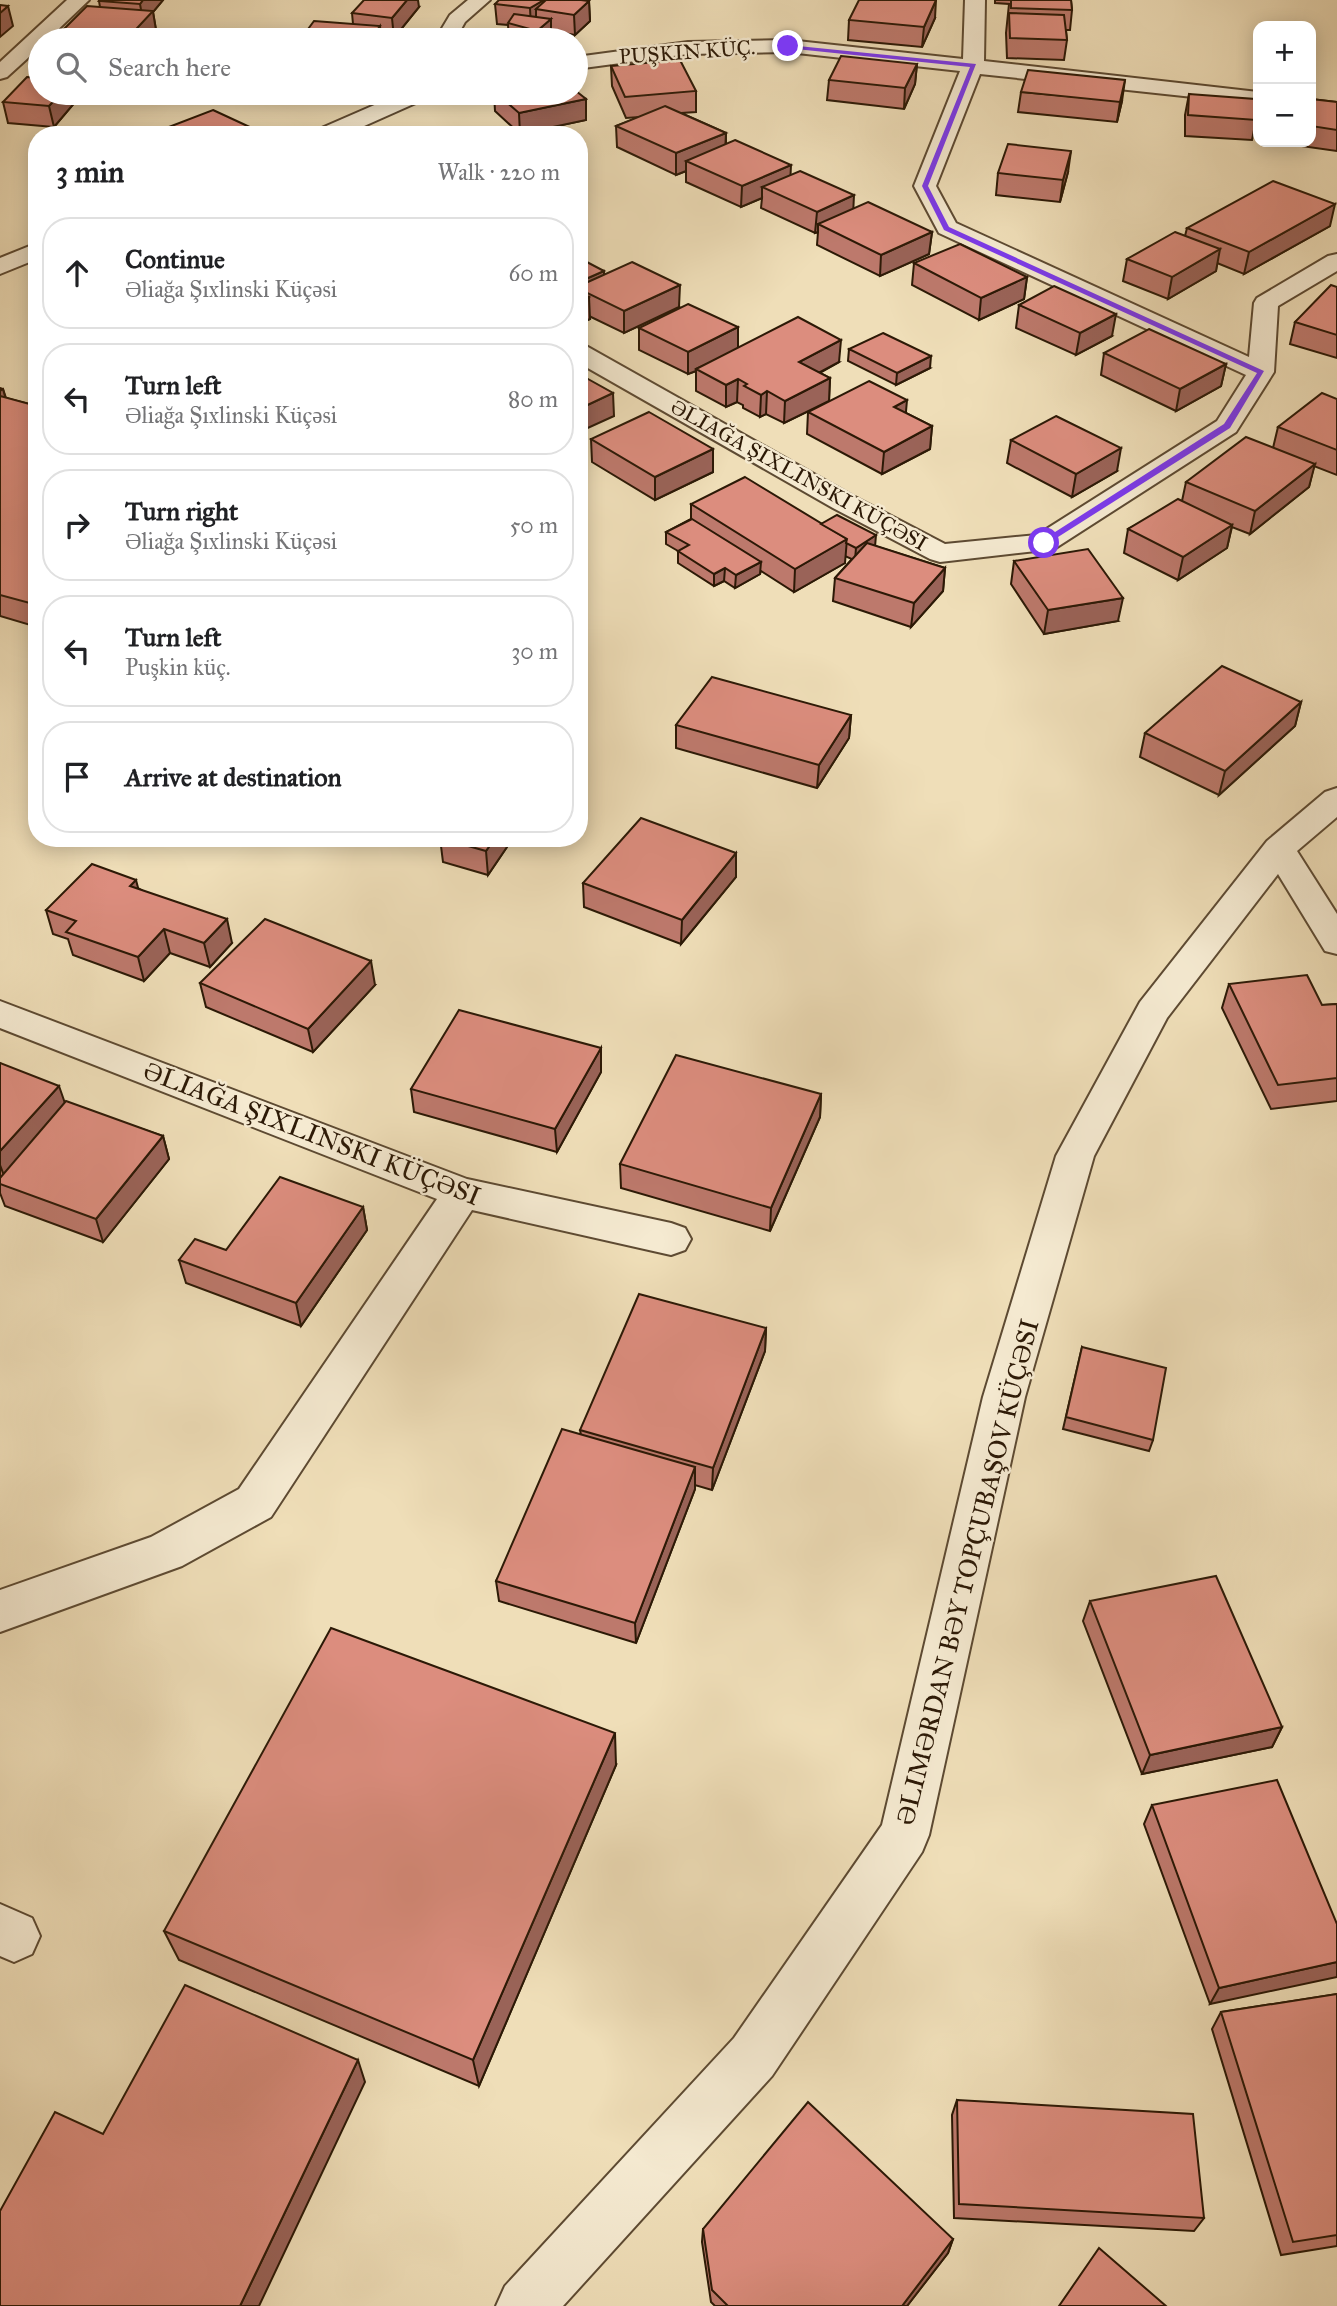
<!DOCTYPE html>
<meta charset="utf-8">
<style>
body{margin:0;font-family:"IM FELL Great Primer",serif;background:#f6f6f6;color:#202124}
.controls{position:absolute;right:21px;top:21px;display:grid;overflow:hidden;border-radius:14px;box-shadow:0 4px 18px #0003}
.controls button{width:63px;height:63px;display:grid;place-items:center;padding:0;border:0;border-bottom:2px solid #e0e0e0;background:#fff;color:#202124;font:35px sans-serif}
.stop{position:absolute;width:21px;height:21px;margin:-16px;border:5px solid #7c3aed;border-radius:50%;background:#fff}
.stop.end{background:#7c3aed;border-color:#fff;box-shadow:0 2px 7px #0008}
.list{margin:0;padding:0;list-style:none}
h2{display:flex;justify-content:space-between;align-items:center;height:91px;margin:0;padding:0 28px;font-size:30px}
h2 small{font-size:23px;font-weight:400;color:#757577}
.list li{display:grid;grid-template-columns:46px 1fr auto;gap:21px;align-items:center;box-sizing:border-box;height:112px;margin:0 14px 14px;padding:0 14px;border:2px solid #e0e0e0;border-radius:28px}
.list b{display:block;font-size:26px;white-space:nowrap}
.list p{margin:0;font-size:23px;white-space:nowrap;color:#757577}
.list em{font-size:23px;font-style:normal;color:#757577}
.icon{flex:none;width:38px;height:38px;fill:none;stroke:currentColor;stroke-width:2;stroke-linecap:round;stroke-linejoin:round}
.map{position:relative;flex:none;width:1337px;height:2306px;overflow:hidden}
.search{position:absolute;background:#fff;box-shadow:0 4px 18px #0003;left:28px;top:28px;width:560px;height:77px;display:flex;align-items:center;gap:18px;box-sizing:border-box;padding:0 24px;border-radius:38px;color:#757577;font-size:26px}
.panel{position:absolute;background:#fff;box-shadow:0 4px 18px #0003;left:28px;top:126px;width:560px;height:721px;border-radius:28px}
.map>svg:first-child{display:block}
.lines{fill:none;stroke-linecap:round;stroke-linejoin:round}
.minor-casing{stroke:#5d4a32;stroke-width:4}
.minor{fill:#f5ead1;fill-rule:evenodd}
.wall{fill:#bd796c;stroke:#2c1906;stroke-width:2}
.shaded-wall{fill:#9a6358;stroke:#2c1906;stroke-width:2}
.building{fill:#dc8d7e;stroke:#2c1906;stroke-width:2}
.route{fill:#7c3aed}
.labels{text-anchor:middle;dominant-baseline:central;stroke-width:5;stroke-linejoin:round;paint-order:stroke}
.far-street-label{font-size:21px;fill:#2c1906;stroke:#f5ead1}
.street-label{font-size:26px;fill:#2c1906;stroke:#f5ead1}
</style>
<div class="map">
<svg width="1337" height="2306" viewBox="0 0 1337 2306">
<rect width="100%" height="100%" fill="#efdeb8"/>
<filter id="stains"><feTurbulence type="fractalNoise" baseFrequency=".00286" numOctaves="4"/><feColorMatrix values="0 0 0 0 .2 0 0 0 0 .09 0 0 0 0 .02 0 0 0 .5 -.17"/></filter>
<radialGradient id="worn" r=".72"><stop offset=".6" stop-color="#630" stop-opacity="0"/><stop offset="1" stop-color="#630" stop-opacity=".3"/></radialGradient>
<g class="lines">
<g class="minor-casing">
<g id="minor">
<polygon points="67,0 89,0 47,40 40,40 40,47 7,77 0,79 0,62"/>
<polygon points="468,0 490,0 465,22 455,40 435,40 450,15"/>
<polygon points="965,0 985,0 984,61 1258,92 1258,104 980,74 936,186 956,223 1249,357 1254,303 1257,298 1328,256 1337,254 1337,271 1278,306 1274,372 1236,432 1054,549 940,562 930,559 833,508 579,363 579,344 588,347 853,496 945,544 1037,535 1217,421 1246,375 939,233 914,186 960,71 788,52 688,54 576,69 576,57 688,42 788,40 963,59"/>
<polygon points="402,93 430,93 427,98 344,135 314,135 317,130"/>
<polygon points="37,243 37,259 0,274 0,258"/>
<polygon points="1337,788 1337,817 1297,851 1337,914 1337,954 1325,951 1278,874 1167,1018 1094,1156 1025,1397 929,1835 922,1852 772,2076 563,2306 496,2306 505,2286 734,2038 882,1825 983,1397 1056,1156 1140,1002 1267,841 1325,792"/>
<polygon points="0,1001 467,1179 671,1223 685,1228 691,1239 685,1250 671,1255 472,1210 271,1517 182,1566 0,1632 0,1590 151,1537 239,1489 437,1199 0,1028"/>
<polygon points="0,1904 32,1918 40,1936 32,1954 14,1962 0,1956"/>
</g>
</g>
<use href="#minor" class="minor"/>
</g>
<g class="wall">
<polygon points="163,0 153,12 156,30 147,40 59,40 58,35 100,7 99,1"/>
<polygon points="995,0 1071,0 1072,10 1070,30 1066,30 1067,40 1064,60 1007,58 1006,33 1009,4 995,3"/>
<polygon points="589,1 590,21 575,35 551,31 551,39 550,40 509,40 508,25 497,24 495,4"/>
<polygon points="419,7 394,38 381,36 381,40 300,40 353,24 352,13"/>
<polygon points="935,18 922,47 848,40 849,20"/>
<polygon points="917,64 915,84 904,109 827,100 829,80"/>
<polygon points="611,66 696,91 696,112 681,113 726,133 726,144 790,175 853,209 932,232 929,254 880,276 817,245 818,232 815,233 761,208 762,198 741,207 686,182 686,171 676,175 617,147 616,126 640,117 626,118 612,86"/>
<polygon points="1021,92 1122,101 1117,122 1018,112"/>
<polygon points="494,93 576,93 586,99 586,120 520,134 495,111"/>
<polygon points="1189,94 1256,120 1252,140 1185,136 1185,115"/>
<polygon points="1311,99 1337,102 1337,151 1287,144 1288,142 1311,142"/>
<polygon points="76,101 54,127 8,123 3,102"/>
<polygon points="1068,172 1060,202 996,195 998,173"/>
<polygon points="1330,226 1244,274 1217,263 1216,271 1168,299 1123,281 1127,259 1185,236 1187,228"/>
<polygon points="579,262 604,271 604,275 679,307 624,333 589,316 590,319 579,324"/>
<polygon points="914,263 1027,277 1024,299 979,320 912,285"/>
<polygon points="1337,287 1337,358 1290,344 1295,322"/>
<polygon points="1019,305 1112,336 1076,355 1016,328"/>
<polygon points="639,328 738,348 839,362 820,373 830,378 829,401 784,423 766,414 760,417 743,408 743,405 737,402 726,407 696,391 696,371 688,374 639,350"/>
<polygon points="849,349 930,368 896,385 848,361"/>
<polygon points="1104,353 1226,364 1221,386 1176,411 1101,375"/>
<polygon points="0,388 3,389 6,398 37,406 37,627 0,616"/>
<polygon points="1337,399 1337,475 1314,466 1309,487 1250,534 1232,527 1227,548 1178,580 1124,553 1128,529 1182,501 1186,482 1273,448 1278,427"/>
<polygon points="808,412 906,413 932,426 930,449 882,474 807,434"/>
<polygon points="591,439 713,449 713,472 655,500 592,462"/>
<polygon points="1011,440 1117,471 1072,497 1007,463"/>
<polygon points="691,504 821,524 875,546 945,568 943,591 911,627 833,601 835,578 852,559 845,556 845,563 794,592 761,571 760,574 735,588 724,581 714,586 678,563 678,551 666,544 666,532 691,519"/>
<polygon points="1014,561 1118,621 1044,634 1011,584"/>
<polygon points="1301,702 1295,726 1219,795 1140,757 1145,733"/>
<polygon points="851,715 849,738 817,788 676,748 676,725"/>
<polygon points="440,838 513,838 488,875 443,862"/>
<polygon points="736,853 736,877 681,944 584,907 583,883"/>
<polygon points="138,888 232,943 210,967 170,953 144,981 73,955 68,939 53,934 46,910"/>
<polygon points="200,983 375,985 313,1052 206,1007"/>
<polygon points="1229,984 1322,1005 1337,1004 1337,1101 1271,1109 1222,1008"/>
<polygon points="601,1048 601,1072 557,1152 414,1112 411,1089"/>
<polygon points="0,1063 65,1103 163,1136 169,1159 103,1242 5,1206 0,1193 0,1178 1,1177 0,1176"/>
<polygon points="821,1094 820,1117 770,1231 621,1188 620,1164"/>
<polygon points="363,1207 367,1230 301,1326 186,1283 179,1260 226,1250"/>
<polygon points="766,1328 765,1351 712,1490 695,1485 695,1489 636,1643 499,1601 496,1581 581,1435 580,1430"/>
<polygon points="1082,1347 1153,1440 1149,1451 1063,1429"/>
<polygon points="1090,1601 1282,1727 1272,1747 1142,1774 1083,1621"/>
<polygon points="616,1765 479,2086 179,1960 164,1931"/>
<polygon points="1152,1805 1337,1924 1210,2004 1144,1824"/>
<polygon points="1337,1994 1337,2246 1281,2255 1212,2029 1221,2012"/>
<polygon points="957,2100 1204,2218 1194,2231 954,2218 952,2115"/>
<polygon points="703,2229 953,2239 948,2253 907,2306 715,2306 711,2302 702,2242"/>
</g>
<g class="shaded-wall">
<polygon points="143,0 163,0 153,12 156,30 147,40 126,40 143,21 140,4"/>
<polygon points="407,0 418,0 419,7 394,38 392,18"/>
<polygon points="544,0 550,0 536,9 536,25 531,28 530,8"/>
<polygon points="936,0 935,18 922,47 924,27"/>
<polygon points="589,1 590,21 575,35 574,15"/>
<polygon points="8,6 13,26 0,37 0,13"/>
<polygon points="551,19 551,39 550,40 537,40 537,31"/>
<polygon points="380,26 381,40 370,40"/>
<polygon points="917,64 915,84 904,109 905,88"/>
<polygon points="1125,80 1122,101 1117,122 1120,102"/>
<polygon points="61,93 75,93 76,101 54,127 49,106"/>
<polygon points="586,99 586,120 520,134 519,113"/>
<polygon points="254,129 255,135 240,135"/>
<polygon points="726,133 725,154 686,161 686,171 676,175 676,153"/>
<polygon points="1071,151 1068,172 1060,202 1063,180"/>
<polygon points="791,165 790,186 762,187 762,198 741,207 742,186"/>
<polygon points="854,195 853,216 818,224 818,232 815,233 817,212"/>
<polygon points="1335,204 1330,226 1244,274 1249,252"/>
<polygon points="932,232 929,254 880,276 881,255"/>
<polygon points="1220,249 1216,271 1168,299 1172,277"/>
<polygon points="604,271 604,293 579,289 579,282"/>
<polygon points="1027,277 1024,299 979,320 981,298"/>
<polygon points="680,285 679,307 624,333 624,311"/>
<polygon points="589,297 590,319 579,324 579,302"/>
<polygon points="1116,314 1112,336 1076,355 1080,333"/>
<polygon points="738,327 738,350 696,369 696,371 688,374 688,352"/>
<polygon points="841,340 839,362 798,384 799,362"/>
<polygon points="931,356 930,368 896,385 897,373"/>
<polygon points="1226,364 1221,386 1176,411 1180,389"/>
<polygon points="830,378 829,401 784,423 785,401"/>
<polygon points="738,379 737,402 726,407 726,385"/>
<polygon points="3,389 9,411 0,413 0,391"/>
<polygon points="767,391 766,414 760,417 761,395"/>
<polygon points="613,393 614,416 579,432 579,409"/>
<polygon points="907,400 905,423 894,407"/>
<polygon points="932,426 930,449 882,474 884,452"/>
<polygon points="1121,448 1117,471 1072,497 1076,474"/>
<polygon points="713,449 713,472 655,500 655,477"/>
<polygon points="1315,464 1309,487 1250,534 1255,511"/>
<polygon points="1232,525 1227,548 1178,580 1183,557"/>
<polygon points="876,535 875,547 855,560 856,548"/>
<polygon points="847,539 845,563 794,592 795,569"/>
<polygon points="761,562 760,574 735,588 736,575"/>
<polygon points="725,568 724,581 714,586 714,574"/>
<polygon points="945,568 943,591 911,627 914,603"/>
<polygon points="1123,598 1118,621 1044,634 1048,610"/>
<polygon points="1301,702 1295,726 1219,795 1225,771"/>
<polygon points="851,715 849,738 817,788 819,765"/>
<polygon points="495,838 513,838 488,875 486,851"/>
<polygon points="736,853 736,877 681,944 682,920"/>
<polygon points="136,880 142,903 130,886"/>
<polygon points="227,919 232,943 210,967 204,943"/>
<polygon points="164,929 170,953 144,981 138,957"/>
<polygon points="371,961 375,985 313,1052 308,1029"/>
<polygon points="601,1048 601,1072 557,1152 555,1129"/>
<polygon points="59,1086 67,1109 5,1178 0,1165 0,1151"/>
<polygon points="821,1094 820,1117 770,1231 771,1208"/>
<polygon points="163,1136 169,1159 103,1242 96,1219"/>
<polygon points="363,1207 367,1230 301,1326 296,1303"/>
<polygon points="766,1328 765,1351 712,1490 713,1468"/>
<polygon points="695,1467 695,1489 636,1643 635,1623"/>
<polygon points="1282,1727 1272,1747 1142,1774 1150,1755"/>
<polygon points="615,1733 616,1765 479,2086 473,2060"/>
<polygon points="1337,1962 1337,1977 1210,2004 1219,1988"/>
<polygon points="358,2060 365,2082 259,2306 240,2306"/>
<polygon points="953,2239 948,2253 907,2306 902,2306"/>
</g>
<g class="building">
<polygon points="100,0 143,0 140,4 99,1"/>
<polygon points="364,0 407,0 392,18 352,13"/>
<polygon points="499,0 544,0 530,8 495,4"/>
<polygon points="546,0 581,0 589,1 574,15 536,9"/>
<polygon points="859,0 936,0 924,27 849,20"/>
<polygon points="1011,0 1071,0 1072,10 1011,8"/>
<polygon points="0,5 8,6 0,13"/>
<polygon points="87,6 153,11 126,40 58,35"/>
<polygon points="1009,13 1064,15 1067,40 1010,38"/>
<polygon points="514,14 551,19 537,31 508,23"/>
<polygon points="314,21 380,26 370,40 300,40"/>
<polygon points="841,56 917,64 905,88 829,80"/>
<polygon points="680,60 696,91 625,97 611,66"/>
<polygon points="1028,70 1125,80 1120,102 1021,92"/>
<polygon points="27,77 40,78 40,93 61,93 49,106 3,102"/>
<polygon points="576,91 586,99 519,113 496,93 576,93"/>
<polygon points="1189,94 1255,99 1256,120 1188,115"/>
<polygon points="1311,99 1337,102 1337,130 1311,126"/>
<polygon points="665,106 726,133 676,153 616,126"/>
<polygon points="213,110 254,129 240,135 148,135"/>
<polygon points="735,140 791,165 742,186 686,161"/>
<polygon points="1008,144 1071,151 1063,180 998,173"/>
<polygon points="800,171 854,195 817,212 762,187"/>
<polygon points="1273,181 1335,204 1249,252 1187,228"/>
<polygon points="868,202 932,232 881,255 818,224"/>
<polygon points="1175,232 1220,249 1172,277 1127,259"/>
<polygon points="960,244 1027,277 981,298 914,263"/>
<polygon points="583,260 604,271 579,282 579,262"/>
<polygon points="632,262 680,285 624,311 579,289 579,286"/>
<polygon points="1331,285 1337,287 1337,335 1295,322"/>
<polygon points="1054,286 1116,314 1080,333 1019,305"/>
<polygon points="579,292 589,297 579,302"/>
<polygon points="688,304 738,327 688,352 639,328"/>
<polygon points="798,317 841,340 799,362 830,378 785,401 767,391 761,395 744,386 747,384 738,379 726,385 696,369"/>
<polygon points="1149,329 1226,364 1180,389 1104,353"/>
<polygon points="883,333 931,356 897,373 849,349"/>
<polygon points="579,374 613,393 579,409"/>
<polygon points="869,381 907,400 894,407 932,426 884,452 808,412"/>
<polygon points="1322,393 1337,399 1337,450 1278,427"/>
<polygon points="0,396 37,406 37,605 0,595"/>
<polygon points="649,412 713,449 655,477 591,439"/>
<polygon points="1056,416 1121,448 1076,474 1011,440"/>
<polygon points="1246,437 1315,464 1255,511 1186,482"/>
<polygon points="745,477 847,539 795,569 691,504"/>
<polygon points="1178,499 1232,525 1183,557 1128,529"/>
<polygon points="837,515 876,535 856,548 846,543 847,539 821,524"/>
<polygon points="692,519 761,562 736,575 725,568 714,574 678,551 689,545 666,532"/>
<polygon points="867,543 945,568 914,603 835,578"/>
<polygon points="1088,549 1123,598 1048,610 1014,561"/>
<polygon points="1222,666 1301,702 1225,771 1145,733"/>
<polygon points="712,677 851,715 819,765 676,725"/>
<polygon points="641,818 736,853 682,920 583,883"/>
<polygon points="440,838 495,838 486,851"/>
<polygon points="92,864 136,880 130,886 227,919 204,943 164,929 138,957 66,932 76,921 46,910"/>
<polygon points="265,919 371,961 308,1029 200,983"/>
<polygon points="1307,975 1322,1005 1337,1004 1337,1078 1278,1085 1229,984"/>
<polygon points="459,1010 601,1048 555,1129 411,1089"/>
<polygon points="676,1055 821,1094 771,1208 620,1164"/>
<polygon points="0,1063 59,1086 0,1151"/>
<polygon points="66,1101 163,1136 96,1219 0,1184 0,1178"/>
<polygon points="280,1177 363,1207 296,1303 179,1260 195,1239 226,1250"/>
<polygon points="639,1294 766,1328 713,1468 580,1430"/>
<polygon points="1082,1347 1166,1368 1153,1440 1066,1417"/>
<polygon points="562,1429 695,1467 635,1623 496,1581"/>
<polygon points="1216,1576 1282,1727 1150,1755 1090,1601"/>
<polygon points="331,1628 615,1733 473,2060 164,1931"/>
<polygon points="1277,1780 1337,1924 1337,1962 1219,1988 1152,1805"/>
<polygon points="185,1985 358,2060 240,2306 0,2306 0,2211 55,2112 103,2134"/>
<polygon points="1337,1994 1337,2235 1293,2242 1221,2012"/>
<polygon points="957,2100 1193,2114 1204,2218 959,2204"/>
<polygon points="808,2102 953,2239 902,2306 728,2306 712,2290 703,2229"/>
<polygon points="1099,2248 1166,2306 1059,2306"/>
</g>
<polygon class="route" points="788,45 976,64 928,186 949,227 1264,371 1230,428 1047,544 1041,544 1041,541 1224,424 1257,373 944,230 922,186 970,67 786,48"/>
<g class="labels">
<g class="far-street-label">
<text transform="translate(687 52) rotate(-4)">PUŞKIN KÜÇ.</text>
<text transform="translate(799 475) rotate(29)">ƏLIAĞA ŞIXLINSKI KÜÇƏSI</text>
</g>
<g class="street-label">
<text transform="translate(312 1133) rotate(21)">ƏLIAĞA ŞIXLINSKI KÜÇƏSI</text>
<text transform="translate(967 1572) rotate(-76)">ƏLIMƏRDAN BƏY TOPÇUBAŞOV KÜÇƏSI</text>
</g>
</g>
<rect width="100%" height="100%" filter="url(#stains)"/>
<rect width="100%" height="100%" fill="url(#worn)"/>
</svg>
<div class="controls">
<button>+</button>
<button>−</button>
</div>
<div class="stop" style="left:1044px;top:543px"></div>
<div class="stop end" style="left:788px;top:46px"></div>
<div class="search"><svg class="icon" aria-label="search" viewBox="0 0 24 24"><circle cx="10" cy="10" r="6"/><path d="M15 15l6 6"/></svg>Search here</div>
<section class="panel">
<h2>3 min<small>Walk · 220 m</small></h2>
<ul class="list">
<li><svg class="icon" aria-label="ahead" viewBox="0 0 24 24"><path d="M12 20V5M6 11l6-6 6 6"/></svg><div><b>Continue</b><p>Əliağa Şıxlinski Küçəsi</p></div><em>60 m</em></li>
<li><svg class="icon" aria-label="left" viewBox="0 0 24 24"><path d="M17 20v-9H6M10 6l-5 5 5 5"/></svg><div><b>Turn left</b><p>Əliağa Şıxlinski Küçəsi</p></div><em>80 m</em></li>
<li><svg class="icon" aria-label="right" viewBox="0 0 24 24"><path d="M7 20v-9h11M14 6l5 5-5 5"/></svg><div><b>Turn right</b><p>Əliağa Şıxlinski Küçəsi</p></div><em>50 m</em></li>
<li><svg class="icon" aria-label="left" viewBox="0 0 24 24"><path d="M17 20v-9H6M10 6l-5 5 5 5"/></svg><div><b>Turn left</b><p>Puşkin küç.</p></div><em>30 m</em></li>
<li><svg class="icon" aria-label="arrive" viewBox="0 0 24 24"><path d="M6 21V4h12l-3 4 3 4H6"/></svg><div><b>Arrive at destination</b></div></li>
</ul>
</section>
</div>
